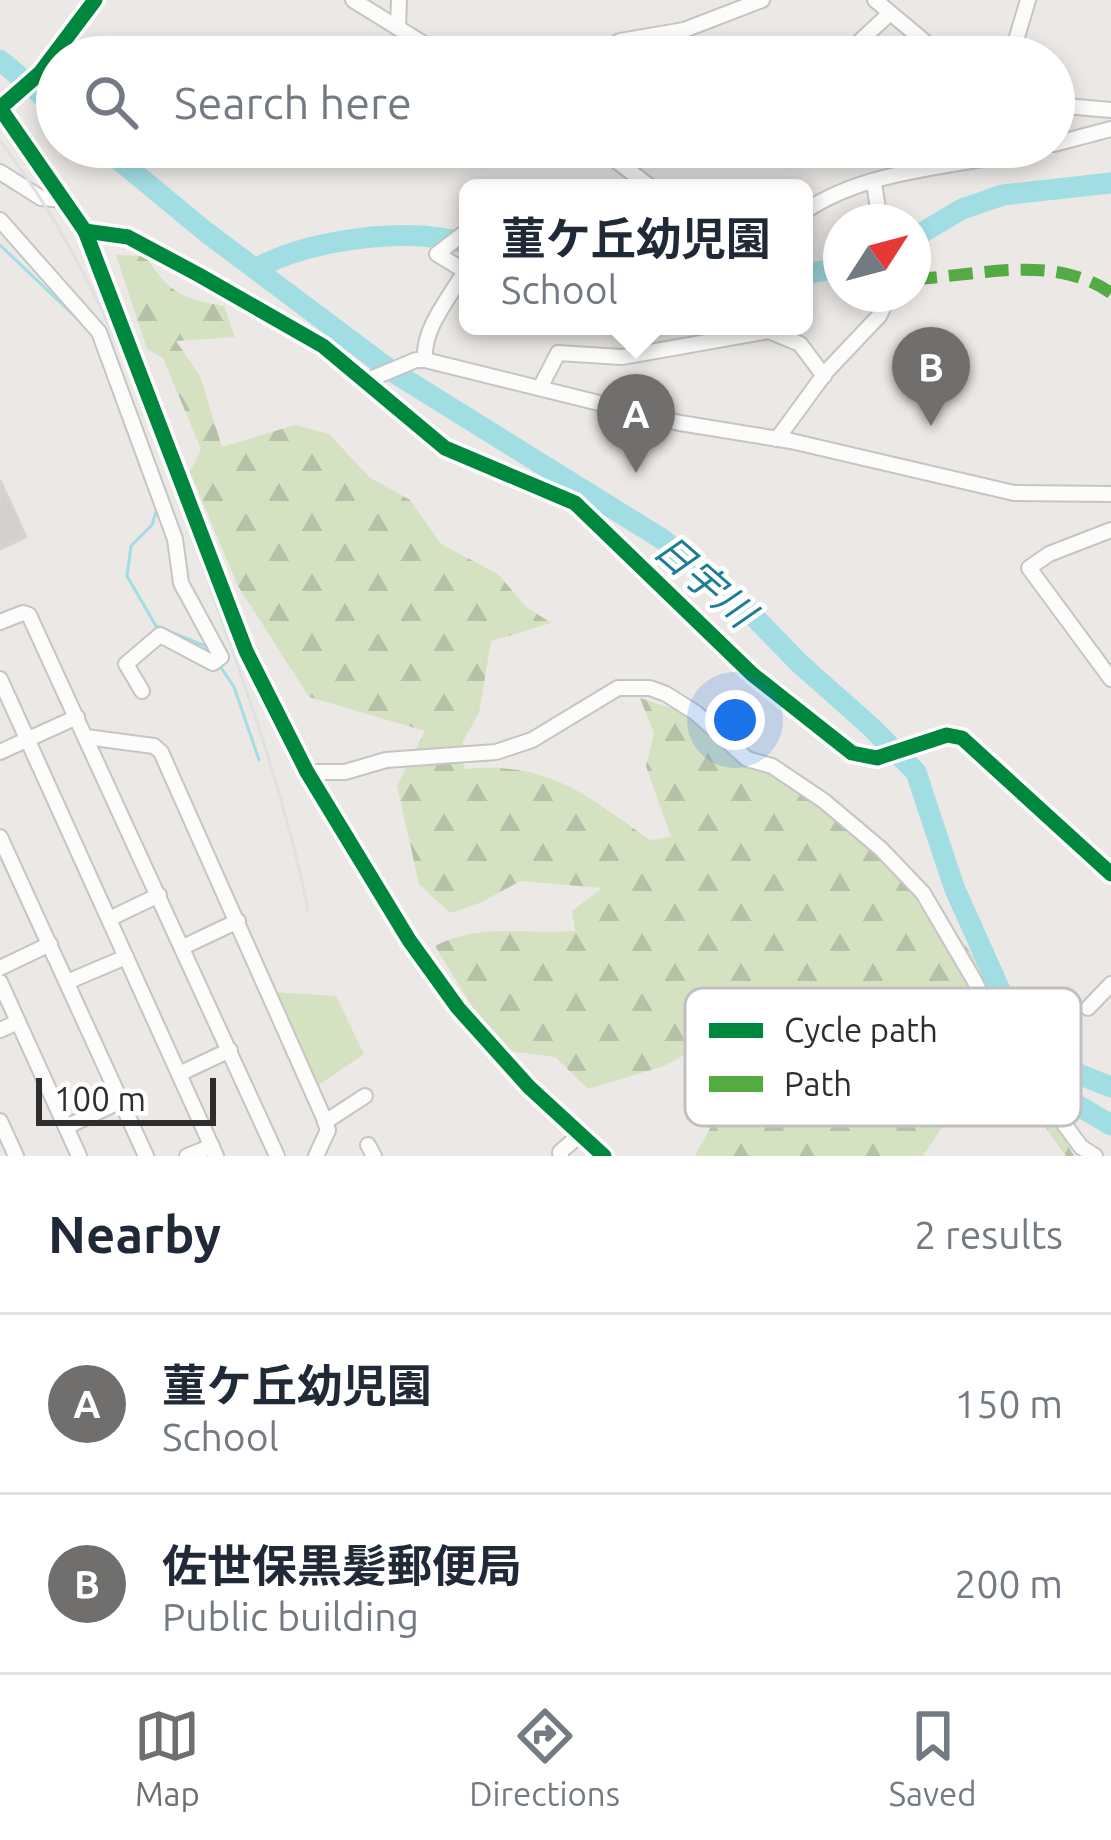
<!DOCTYPE html>
<meta charset="utf-8">
<style>
body{margin:0;font-family:Ubuntu,"Noto Sans JP",sans-serif;background:#f2f2f3;color:#1f2937}
.compass{position:absolute;left:823px;top:204px;width:108px;height:108px;border-radius:50%;background:#fff;box-shadow:0 6px 18px #0003;rotate:54deg}
.scale{position:absolute;left:36px;bottom:30px;width:180px;box-sizing:border-box;padding-left:12px;border:6px solid #2e2e2e;border-top:0;font-size:33px;line-height:42px;white-space:nowrap;color:#2e2e2e;-webkit-text-stroke:9px #fff;paint-order:stroke}
.you{position:absolute;left:735px;top:720px;width:42px;height:42px;margin:-30px;border:9px solid #fff;border-radius:50%;background:#1a73e8;box-shadow:0 0 0 18px #1a73e833}
.badge{display:grid;place-items:center;width:78px;height:78px;border-radius:50%;background:#706f6e;color:#fff;font-size:39px;font-weight:700}
.pin{position:absolute;translate:-50% -99px;filter:drop-shadow(0 3px 6px #0008)}
.pin::after{content:'';position:absolute;top:63px;width:42px;height:36px;background:inherit;clip-path:polygon(0 0,100% 0,50% 100%)}
.popup{position:absolute;left:459px;top:179px;width:354px;height:156px;box-sizing:border-box;display:grid;place-content:center;border-radius:18px;background:#fff;filter:drop-shadow(0 3px 9px #0005);font-size:39px;white-space:nowrap;color:#747a83}
.popup b{font-size:45px;color:#1f2937}
.popup::after{content:'';position:absolute;left:50%;top:100%;margin-left:-24px;border:24px solid transparent;border-top-color:#fff}
.list{margin:0;padding:0;list-style:none}
h2{display:flex;justify-content:space-between;align-items:center;height:156px;margin:0;padding:0 48px;font-size:51px}
h2 small{font-size:39px;font-weight:400;color:#747a83}
.list li{display:grid;grid-template-columns:78px 1fr auto;gap:36px;align-items:center;box-sizing:border-box;height:180px;padding:0 48px;border-top:3px solid #e0e1e3}
.list b{display:block;font-size:45px;white-space:nowrap}
.list p{margin:0;font-size:39px;white-space:nowrap;color:#747a83}
.list em{font-size:39px;font-style:normal;color:#747a83}
.icon{flex:none;width:66px;height:66px;fill:none;stroke:currentColor;stroke-width:2;stroke-linecap:round;stroke-linejoin:round}
.map{position:relative;flex:none;width:1111px;height:1156px;overflow:hidden}
.search{position:absolute;background:#fff;box-shadow:0 6px 18px #0003;left:36px;right:36px;top:36px;height:132px;display:flex;align-items:center;gap:30px;box-sizing:border-box;padding:0 42px;border-radius:66px;color:#747a83;font-size:45px}
.sheet{height:516px;background:#fff}
nav{display:flex;justify-content:space-around;align-items:center;box-sizing:border-box;height:168px;border-top:3px solid #e0e1e3;background:#fff;font-size:33px;color:#747a83}
nav a{display:grid;justify-items:center;gap:6px}
nav .on{color:#706f6e}
.map>svg:first-child{display:block}
.forest{fill:url(#forest-firs)}
.park{fill:#d4e2c2}
.lines{fill:none;stroke-linecap:round;stroke-linejoin:round}
.stream{stroke:#a1dee4;stroke-width:3}
.river{stroke:#a1dee4;stroke-width:21}
.building{fill:#d3d0ce;stroke:#d6d3d1;stroke-width:3}
.minor-casing{stroke:#c6c5c5;stroke-width:18}
.minor{stroke:#fcfcfb;stroke-width:14}
.rail{stroke:#dfe0e1;stroke-width:3}
.quiet{stroke:#54ab44;stroke-width:12;stroke-dasharray:24 12;stroke-linecap:butt}
.cycleway-casing{stroke:#fff;stroke-width:22}
.cycleway{stroke:#00873e;stroke-width:15}
.labels{text-anchor:middle;dominant-baseline:central;stroke-width:9;stroke-linejoin:round;paint-order:stroke}
.water-label{font-size:39px;font-style:italic;fill:#1c7d94;stroke:#fff}
.key{fill:#fff;stroke:#c0c0c0;stroke-width:3}
.key-label{font-size:33px;fill:#2e2e2e}
</style>
<div class="map">
<svg width="1111" height="1156" viewBox="0 0 1111 1156">
<defs>
<pattern id="forest-firs" width="22" height="20" patternUnits="userSpaceOnUse" patternTransform="scale(3)"><rect width="22" height="20" fill="#d4e2c2"/><path d="M5 1l3.5 6h-7zM16 11l3.5 6h-7z" fill="#b6c2a7"/></pattern>
</defs>
<rect width="100%" height="100%" fill="#ebe8e5"/>
<path class="forest" d="M 116,255 L 146,256 C 169,294 182,298 224,306 L 235,337 L 176,341 L 200,376 L 222,447 L 295,425 L 329,434 L 369,477 L 410,500 L 441,544 L 498,574 L 525,606 L 551,623 L 491,641 L 479,713 L 463,741 L 464,769 C 548,761 585,794 650,840 L 671,837 L 646,766 L 654,733 L 640,698 L 671,708 L 745,745 L 905,866 L 986,973 L 1006,1035 L 1074,1156 L 1066,1156 L 992,1053 L 923,1156 L 695,1156 L 722,1106 L 700,1070 L 765,1011 L 664,1066 L 588,1089 L 555,1057 L 510,1051 L 490,1035 L 435,946 C 481,922 527,935 575,931 L 572,911 L 602,888 L 520,881 L 482,902 L 450,913 L 419,884 L 397,785 L 425,731 L 309,697 L 238,586 L 190,472 L 201,449 L 163,358 L 147,349 Z"/>
<polygon class="park" points="274,992 336,996 364,1054 317,1086"/>
<g class="lines">
<g class="stream">
<polyline points="0,245 87,328"/>
<polyline points="157,509 152,525 131,546 127,576 156,626 205,646 212,655"/>
<polyline points="218,663 234,687 259,760"/>
</g>
<g class="river">
<polyline points="0,60 57,108"/>
<polyline points="103,147 206,232 390,370 662,539 738,600 799,663 870,726 916,772 954,887 1013,1019 1041,1059 1038,1063 1067,1099 1111,1125"/>
<polyline points="913,238 962,209 1003,195 1111,183"/>
<path d="M 257,268 C 311,239 409,226 468,244"/>
<polyline points="804,274 841,268"/>
<polyline points="1041,1059 1111,1087"/>
</g>
</g>
<polygon class="building" points="0,480 26,537 0,549"/>
<g class="lines">
<g class="minor-casing">
<g id="minor">
<polyline points="95,0 40,73 0,108 85,231 128,237 199,275 323,346 445,448 575,503 752,674 852,753 877,758 947,735 962,738 1111,874"/>
<polyline points="353,0 445,57"/>
<polyline points="875,0 943,57"/>
<polyline points="398,28 399,0"/>
<polyline points="594,57 620,41 684,30 762,0"/>
<polyline points="843,57 888,15"/>
<polyline points="1011,57 1028,0"/>
<polyline points="1054,105 1111,110"/>
<polyline points="1054,144 1111,129"/>
<polyline points="598,147 652,188"/>
<polyline points="0,172 41,198 65,200"/>
<polyline points="874,183 880,222"/>
<path d="M 804,212 C 871,166 966,167 1043,147"/>
<polyline points="0,220 99,332 175,539 181,583 221,657 213,663 160,635 126,664 142,691"/>
<polyline points="85,231 246,651 307,772 409,940 458,1008 529,1087 604,1156"/>
<path d="M 425,360 C 422,329 450,297 465,271 L 437,254 L 468,230"/>
<polyline points="368,380 416,360 425,360 680,423 791,441 1014,493 1111,494"/>
<polyline points="541,386 558,353 622,357 769,331 800,344 824,376"/>
<polyline points="777,439 826,372 879,316 890,294"/>
<polyline points="1111,530 1049,554 1029,568 1111,679"/>
<polyline points="0,622 23,613 29,615 277,1156"/>
<polyline points="0,679 216,1156"/>
<polyline points="86,737 154,746 161,752 323,1116 328,1130 316,1156"/>
<polyline points="0,752 77,717"/>
<polyline points="307,772 345,772 386,760 496,752 532,740 618,688 650,688 666,694 696,713 747,759 772,766 824,801 881,849 923,893 974,980 1023,1079 1053,1109 1081,1147 1095,1156"/>
<polyline points="0,837 146,1156"/>
<polyline points="109,919 159,895"/>
<polyline points="183,947 238,921"/>
<polyline points="0,968 50,944"/>
<polyline points="0,982 79,1156"/>
<polyline points="67,982 126,957"/>
<polyline points="1088,1008 1111,984"/>
<polyline points="0,1030 18,1022"/>
<polyline points="179,1074 230,1050"/>
<polyline points="0,1121 16,1156"/>
<polyline points="325,1122 365,1096"/>
<polyline points="66,1127 121,1101"/>
<polyline points="368,1145 374,1156"/>
<polyline points="187,1156 212,1146"/>
<polyline points="561,1156 560,1152 581,1134"/>
</g>
</g>
<use href="#minor" class="minor"/>
<path class="rail" d="M 0,141 C 98,268 146,411 200,560 C 242,676 284,790 308,910"/>
<path class="quiet" d="M 913,279 C 977,276 1053,253 1111,293"/>
<g class="cycleway-casing">
<g id="cycleway">
<polyline points="95,0 40,73 0,108 85,231 128,237 199,275 323,346 445,448 575,503 752,674 852,753 877,758 947,735 962,738 1111,874"/>
<polyline points="85,231 246,651 307,772 409,940 458,1008 529,1087 604,1156"/>
</g>
</g>
<use href="#cycleway" class="cycleway"/>
</g>
<g class="labels">
<g class="water-label">
<text transform="translate(705 580) rotate(41)">日宇川</text>
</g>
</g>
<rect x="685" y="988" width="396" height="138" rx="18" class="key"/>
<rect x="709" y="1023" width="54" height="15" fill="#00873e"/>
<rect x="709" y="1076" width="54" height="16" fill="#54ab44"/>
<g class="key-label">
<text x="784" y="1042">Cycle path</text>
<text x="784" y="1096">Path</text>
</g>
</svg>
<svg class="compass" viewBox="-18 -18 36 36"><path d="M0-13l5 13h-10z" fill="#e53935"/><path d="M0 13l5-13h-10z" fill="#747a83"/></svg>
<div class="scale">100 m</div>
<div class="you"></div>
<div class="pin badge" style="left:636px;top:473px">A</div>
<div class="popup"><b>菫ケ丘幼児園</b>School</div>
<div class="pin badge" style="left:931px;top:426px">B</div>
<div class="search"><svg class="icon" aria-label="search" viewBox="0 0 24 24"><circle cx="10" cy="10" r="6"/><path d="M15 15l6 6"/></svg>Search here</div>
</div>
<section class="sheet">
<h2>Nearby<small>2 results</small></h2>
<ul class="list">
<li><span class="badge">A</span><div><b>菫ケ丘幼児園</b><p>School</p></div><em>150 m</em></li>
<li><span class="badge">B</span><div><b>佐世保黒髪郵便局</b><p>Public building</p></div><em>200 m</em></li>
</ul>
</section>
<nav>
<a class="on"><svg class="icon" aria-label="map" viewBox="0 0 24 24"><path d="M3 6l6-2 6 2 6-2v14l-6 2-6-2-6 2zM9 4v14M15 6v14"/></svg>Map</a>
<a><svg class="icon" aria-label="directions" viewBox="0 0 24 24"><path d="M12 3l9 9-9 9-9-9zM9 14v-3h6M13 9l2 2-2 2"/></svg>Directions</a>
<a><svg class="icon" aria-label="saved" viewBox="0 0 24 24"><path d="M7 4h10v16l-5-4-5 4z"/></svg>Saved</a>
</nav>
